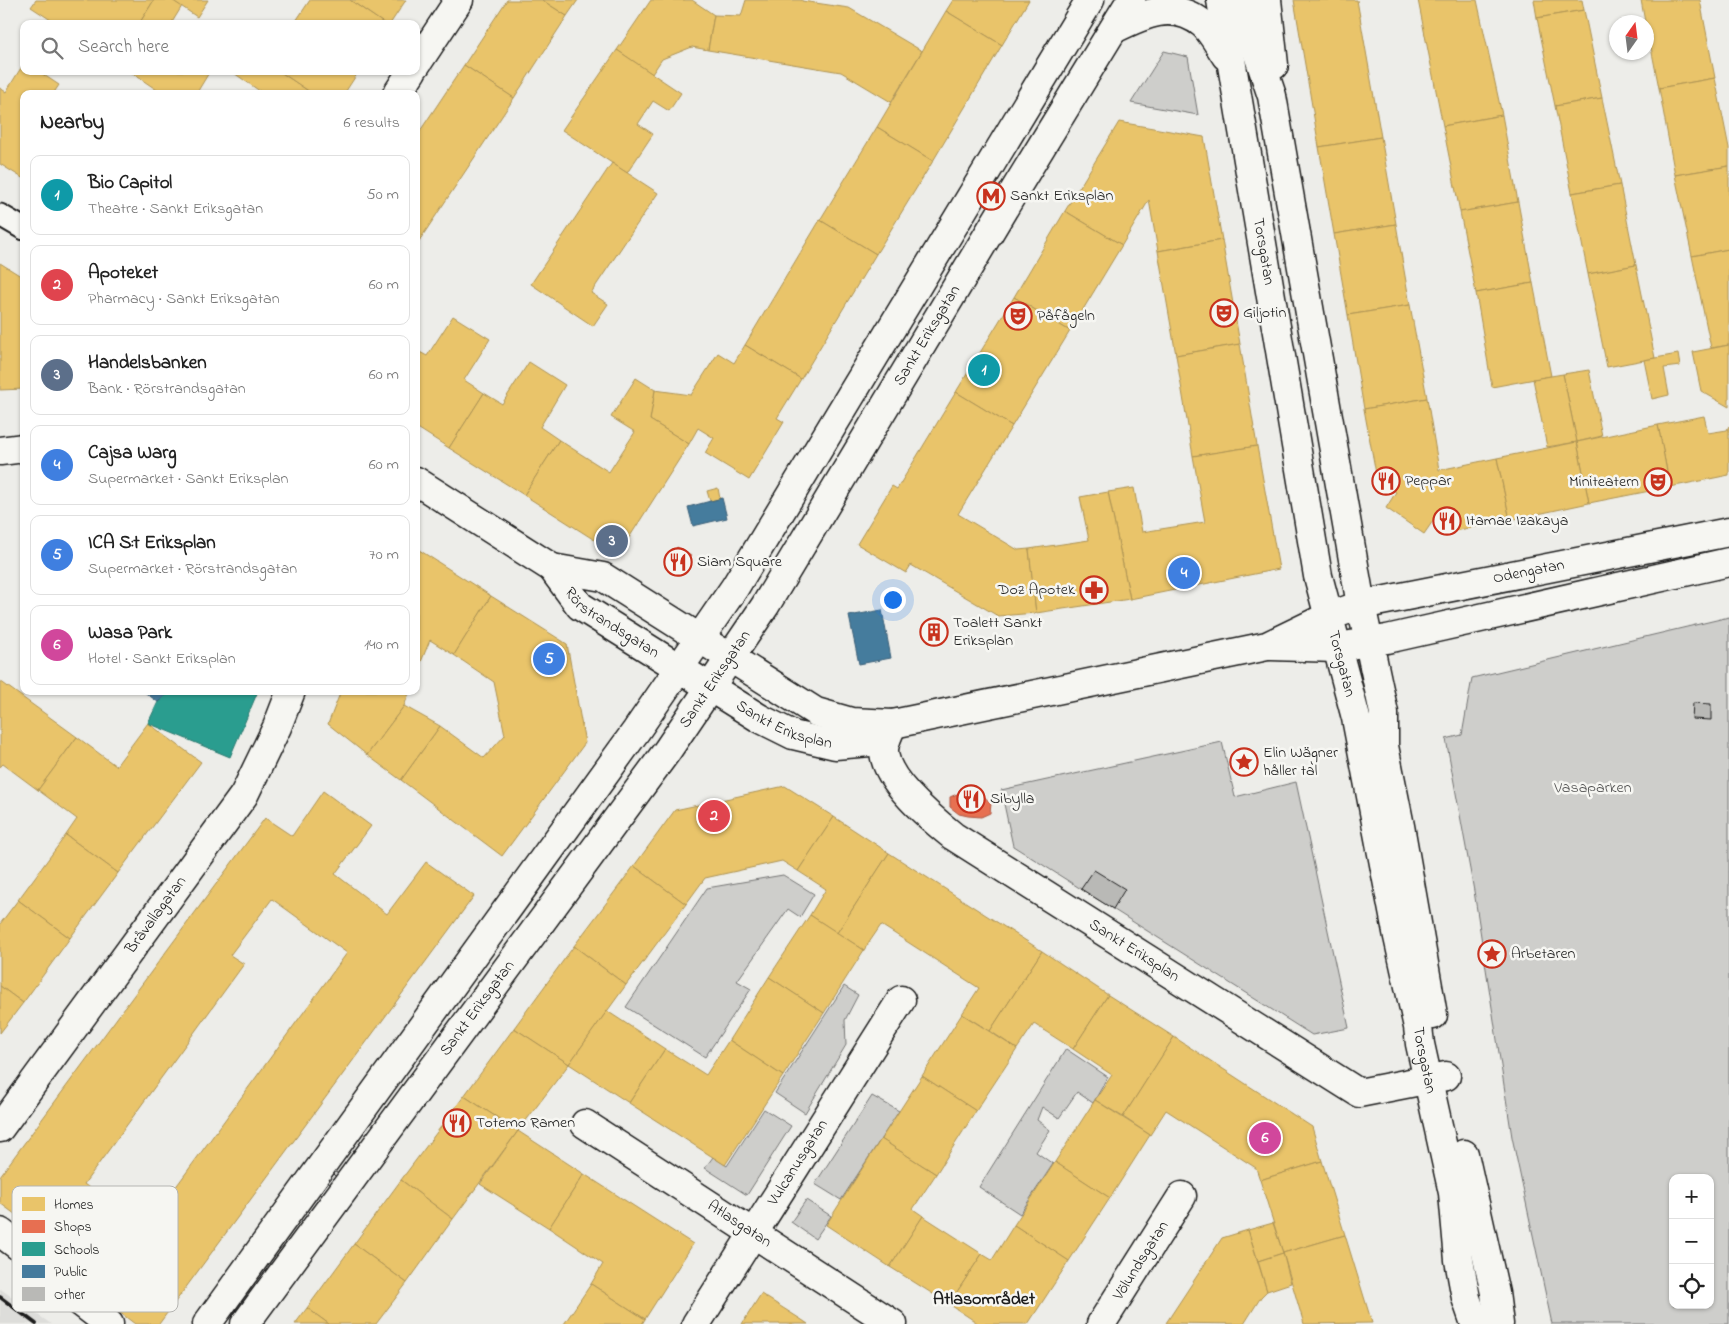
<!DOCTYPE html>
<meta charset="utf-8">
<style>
body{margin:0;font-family:"Indie Flower",sans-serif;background:#f6f6f6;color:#222}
.controls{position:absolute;right:15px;bottom:15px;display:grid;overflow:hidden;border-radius:10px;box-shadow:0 1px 4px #0004}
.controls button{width:45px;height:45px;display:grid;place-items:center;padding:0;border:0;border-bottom:1px solid #e0e0e0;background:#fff;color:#222;font:25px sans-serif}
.compass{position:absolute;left:1609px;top:15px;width:45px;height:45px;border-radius:50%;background:#fff;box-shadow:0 1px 4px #0004;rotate:14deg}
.you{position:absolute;left:892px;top:599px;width:18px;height:18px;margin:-12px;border:4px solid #fff;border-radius:50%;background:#1a73e8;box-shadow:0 0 0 8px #1a73e833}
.badge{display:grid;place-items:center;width:32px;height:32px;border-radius:50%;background:#b45309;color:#fff;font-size:16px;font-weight:700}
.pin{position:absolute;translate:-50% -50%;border:2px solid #fff;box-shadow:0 1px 5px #0006}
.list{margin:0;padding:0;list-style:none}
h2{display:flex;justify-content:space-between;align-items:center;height:65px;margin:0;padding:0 20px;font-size:21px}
h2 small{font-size:16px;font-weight:400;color:#767676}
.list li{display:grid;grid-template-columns:32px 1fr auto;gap:15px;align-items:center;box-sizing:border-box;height:80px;margin:0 10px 10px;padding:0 10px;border:1px solid #e0e0e0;border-radius:10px}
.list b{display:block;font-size:19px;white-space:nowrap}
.list p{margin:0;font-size:16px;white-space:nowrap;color:#767676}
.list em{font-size:16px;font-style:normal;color:#767676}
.icon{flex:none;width:28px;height:28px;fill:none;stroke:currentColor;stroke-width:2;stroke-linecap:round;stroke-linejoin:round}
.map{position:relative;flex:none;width:1729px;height:1324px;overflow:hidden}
.search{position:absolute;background:#fff;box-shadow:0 1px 4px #0004;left:20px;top:20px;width:400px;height:55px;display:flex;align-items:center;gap:12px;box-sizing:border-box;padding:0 18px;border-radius:10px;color:#767676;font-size:19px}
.panel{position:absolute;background:#fff;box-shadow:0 1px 4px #0004;left:20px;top:90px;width:400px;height:605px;border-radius:10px}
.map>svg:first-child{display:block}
.built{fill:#ddddda}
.green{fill:#cececb;stroke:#757574;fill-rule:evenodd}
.homes{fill:#e9c46a;stroke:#ac9253;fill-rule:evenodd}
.shops{fill:#e76f51;stroke:#aa5641}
.schools{fill:#2a9d8f;stroke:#26766c}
.public{fill:#457b9d;stroke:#395e76}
.building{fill:#b9b9b6;stroke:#1c1c1c}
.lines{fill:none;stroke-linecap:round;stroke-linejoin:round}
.pedestrian-casing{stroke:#1c1c1c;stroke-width:25}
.minor-casing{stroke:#1c1c1c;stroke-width:31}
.secondary-casing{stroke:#1c1c1c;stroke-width:31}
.pedestrian{stroke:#f6f6f2;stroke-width:21}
.minor{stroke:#f6f6f2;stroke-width:28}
.secondary{stroke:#f6f6f2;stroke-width:28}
.rail{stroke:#1c1c1c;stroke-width:4}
.labels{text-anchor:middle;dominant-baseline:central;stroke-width:5;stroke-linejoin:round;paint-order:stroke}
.poi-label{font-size:16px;fill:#1c1c1c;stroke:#f6f6f2;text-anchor:start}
.street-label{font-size:16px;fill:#1c1c1c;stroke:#f6f6f2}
.park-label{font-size:16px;fill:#515151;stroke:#f6f6f2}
.neighbourhood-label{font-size:18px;font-weight:bold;fill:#1c1c1c;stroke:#f6f6f2}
.key{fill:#f6f6f2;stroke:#b5b5b2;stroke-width:1}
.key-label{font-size:14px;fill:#1c1c1c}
</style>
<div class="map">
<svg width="1729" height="1324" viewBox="0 0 1729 1324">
<rect width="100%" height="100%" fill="#edede9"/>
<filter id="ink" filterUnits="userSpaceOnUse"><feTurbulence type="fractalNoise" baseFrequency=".02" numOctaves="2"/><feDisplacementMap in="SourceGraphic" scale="10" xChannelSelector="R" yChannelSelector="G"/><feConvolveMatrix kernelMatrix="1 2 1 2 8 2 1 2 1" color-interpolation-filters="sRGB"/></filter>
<g filter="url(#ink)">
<polygon class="built" points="0,1288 2,1290 51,1324 0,1324"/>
<g class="green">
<polygon points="1164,51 1188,57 1198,115 1131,103"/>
<path d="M 1729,617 L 1729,1324 L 1552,1324 L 1512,1137 L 1474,891 L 1446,739 L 1462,735 L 1472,678 ZM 1673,1178 L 1710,1178 L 1710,1305 L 1673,1305 Z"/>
<polygon points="1222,742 1235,797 1296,782 1349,1028 1312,1035 1013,846 1001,790"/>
<polygon points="783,875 814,894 800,917 788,909 737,981 751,989 705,1057 626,1007 707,888"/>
<polygon points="844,986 858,995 845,1020 846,1045 805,1113 775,1093"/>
<polygon points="1066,1049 1108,1077 1093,1103 1077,1092 1059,1118 1042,1107 1037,1120 1050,1130 1036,1152 1053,1164 1020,1214 979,1187"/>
<polygon points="872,1096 899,1111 841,1200 815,1184"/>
<polygon points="764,1109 791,1126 747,1195 705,1168 713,1157 727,1166"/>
<polygon points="806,1200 831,1216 815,1239 791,1222"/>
</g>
<g class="homes">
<polygon points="36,0 154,0 139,24 57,24 31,7"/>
<polygon points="154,0 172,0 182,6 171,24 139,24"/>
<polygon points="172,0 208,0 197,17"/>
<polygon points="310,0 350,0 385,24 301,24 296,21"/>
<polygon points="350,0 406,0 390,24 385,24"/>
<polygon points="507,0 542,0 567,16 514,98 464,65"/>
<polygon points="542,0 578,0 567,16"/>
<polygon points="651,0 692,0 714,15 708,50 692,47 662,59 652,74 617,50"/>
<polygon points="746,0 802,0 802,1 849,8 922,51 891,102 841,72 708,50 714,15 741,16"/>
<polygon points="953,0 1029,0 1002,45 946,11"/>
<polygon points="1294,0 1357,0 1381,137 1319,147"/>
<polygon points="1418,0 1477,0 1502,115 1443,126"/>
<polygon points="1534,0 1582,0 1584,10 1537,18"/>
<polygon points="1641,0 1700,0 1715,78 1659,88 1646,22 1645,22"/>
<polygon points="1584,10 1602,98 1555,106 1537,18"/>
<polygon points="946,11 1002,45 933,161 877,127"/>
<polygon points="617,50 681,93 669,111 653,101 638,124 653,134 627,173 562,130"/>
<polygon points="24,63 24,71 38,71 59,85 53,94 24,94 24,179 0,164 0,88 6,92"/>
<polygon points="464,65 514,98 419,241 416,239 416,137"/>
<polygon points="129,71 210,71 196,94 163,94"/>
<polygon points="231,71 279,71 313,94 264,94"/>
<polygon points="279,71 359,71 344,94 313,94"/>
<polygon points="1715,78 1729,148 1729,166 1675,175 1659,88"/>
<polygon points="1602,98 1620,185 1572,193 1555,106"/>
<polygon points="1502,115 1518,202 1460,212 1443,126"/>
<polygon points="1119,122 1204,137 1222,240 1158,251 1149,200 1122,245 1065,211"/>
<polygon points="877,127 933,161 876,254 820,220"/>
<polygon points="1381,137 1396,224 1334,234 1319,147"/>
<polygon points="612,163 658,193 591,293 608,304 593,326 531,284"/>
<polygon points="1729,166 1729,249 1692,256 1675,175"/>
<polygon points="1620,185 1636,265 1588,274 1572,193"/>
<polygon points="1518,202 1533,283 1476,293 1460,212"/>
<polygon points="1065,211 1122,245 1070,331 1014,297"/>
<polygon points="820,220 876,254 801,379 745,345"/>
<polygon points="1396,224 1410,305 1348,315 1334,234"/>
<polygon points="1222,240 1240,344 1176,355 1158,251"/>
<polygon points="1729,249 1729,345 1711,348 1692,256"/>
<polygon points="0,263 24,278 24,389 0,390"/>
<polygon points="1636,265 1655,358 1607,367 1588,274"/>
<polygon points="1533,283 1551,376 1492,387 1476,293"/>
<polygon points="1014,297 1070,331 1012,426 956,392"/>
<polygon points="1410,305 1427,398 1364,409 1348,315"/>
<polygon points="453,316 490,339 464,380 484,393 449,448 416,427 416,350 427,356"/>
<polygon points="1240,344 1257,446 1193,456 1176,355"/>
<polygon points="745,345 801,379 777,418 784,422 749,480 705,453 714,438 698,428 689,444 650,420 655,390 691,395 718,353 734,363"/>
<polygon points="1729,345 1729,407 1701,391 1693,352"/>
<polygon points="1678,354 1680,366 1664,368 1669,395 1652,399 1644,360"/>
<polygon points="529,362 565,385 540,427 559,440 524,495 449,448 484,393 502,404"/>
<polygon points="1589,370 1602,436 1577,442 1563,374"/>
<polygon points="1563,374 1577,442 1547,447 1533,379"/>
<polygon points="636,378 655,390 650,420 689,444 618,555 524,495 559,440 609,472 635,432 611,417"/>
<polygon points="956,392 1012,426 958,514 1018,550 1029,549 1036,613 998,616 911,565 906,573 857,544 892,486 897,489"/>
<polygon points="1427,398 1439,470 1497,458 1510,520 1454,531 1435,518 1424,534 1386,508 1396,492 1377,479 1364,409"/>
<polygon points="1704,416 1708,433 1727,430 1729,426 1729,475 1670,487 1658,425"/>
<polygon points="1658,425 1670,487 1589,503 1577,442"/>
<polygon points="1577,442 1589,503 1510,520 1497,458"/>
<polygon points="1257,446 1279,569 1130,599 1108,492 1134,488 1142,532 1205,522 1193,456"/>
<polygon points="718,488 720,499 710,501 707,491"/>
<polygon points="1108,492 1130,599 1036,613 1029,549 1089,540 1080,497"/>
<polygon points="416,548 491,596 454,655 430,640 416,674"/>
<polygon points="491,596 567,644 585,743 502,856 401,780 440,726 484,758 505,735 494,682 454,655"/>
<polygon points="0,681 77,737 38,790 3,764 0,767"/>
<polygon points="341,691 410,691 404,706 367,755 328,724"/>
<polygon points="404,706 440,726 401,780 367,755"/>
<polygon points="148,723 201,762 118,873 66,835 77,819 38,790 77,737 116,766"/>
<polygon points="785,786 834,817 798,871 782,861 705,878 686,904 634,866 675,810"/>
<path d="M 323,791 L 371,826 L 335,874 L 387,914 L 426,862 L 474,896 L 159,1324 L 135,1324 L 97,1295 L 106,1282 L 0,1203 L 0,1176 L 265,818 L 292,836 ZM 272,899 L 347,953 L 145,1229 L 84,1184 L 244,964 L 230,955 Z"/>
<polygon points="834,817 889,853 837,933 810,915 826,889 798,871"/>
<polygon points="66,835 118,873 70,938 18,900"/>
<polygon points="889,853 1042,951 990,1031 962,1014 979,988 892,932 881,925 864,950 837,933"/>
<polygon points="634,866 686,904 626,985 574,946"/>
<polygon points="18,900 70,938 23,1003 0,986 0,924"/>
<polygon points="810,915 864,950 824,1013 769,977"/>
<polygon points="574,946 626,985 569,1064 514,1028"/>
<polygon points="1042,951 1108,995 1073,1049 1034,1024 1017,1049 990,1031"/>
<polygon points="769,977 824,1013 783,1076 729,1040"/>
<polygon points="0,986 23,1003 0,1033"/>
<polygon points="1108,995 1174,1037 1123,1117 1095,1100 1112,1075 1073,1049"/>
<polygon points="607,1011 665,1049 629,1103 569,1064"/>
<polygon points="962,1014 1017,1049 976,1111 922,1076"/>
<polygon points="514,1028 569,1064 518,1131 464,1096"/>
<polygon points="1174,1037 1312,1127 1322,1161 1260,1180 1256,1168 1166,1110 1150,1135 1123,1117"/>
<polygon points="729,1040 783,1076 725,1165 629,1103 665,1049 706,1075"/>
<polygon points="922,1076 976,1111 936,1174 881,1139"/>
<polygon points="464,1096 518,1131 453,1219 401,1180"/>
<polygon points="1095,1100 1150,1135 1110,1198 1055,1162"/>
<polygon points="518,1131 584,1174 549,1228 480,1184"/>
<polygon points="881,1139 936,1174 913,1209 923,1216 890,1267 826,1225"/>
<polygon points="1322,1161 1345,1235 1283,1253 1260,1180"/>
<polygon points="1055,1162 1110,1198 1069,1261 1014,1225"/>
<polygon points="584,1174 693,1244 645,1319 591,1284 603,1264 549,1228"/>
<polygon points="401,1180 453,1219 407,1283 354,1244"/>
<polygon points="923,1216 982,1254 949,1304 890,1267"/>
<polygon points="1273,1223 1283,1253 1258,1261 1248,1230"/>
<polygon points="1014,1225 1069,1261 1028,1324 979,1324 949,1304 982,1254 992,1260"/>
<polygon points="1248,1230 1267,1291 1261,1297 1244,1324 1166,1323 1222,1238"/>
<polygon points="1345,1235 1372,1323 1304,1324 1283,1253"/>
<polygon points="354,1244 407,1283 376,1324 329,1324 307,1308"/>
<polygon points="1283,1253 1291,1283 1267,1291 1258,1261"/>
<polygon points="591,1284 645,1319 642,1324 564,1324"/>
<polygon points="761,1294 802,1320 808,1324 742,1324"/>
<polygon points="307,1308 329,1324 295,1324"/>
</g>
<g class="shops">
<polygon points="677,547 691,556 680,575 665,567"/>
<polygon points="964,791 983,795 991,804 990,813 981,817 968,816 959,814 950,807 950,797"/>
</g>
<polygon class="schools" points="171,691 258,691 230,757 148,723 158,702"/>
<g class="public">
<polygon points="722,498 727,518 693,526 688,507"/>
<polygon points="882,610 891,658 859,664 849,616"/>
<polygon points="143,691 171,691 158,702"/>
</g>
<g class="building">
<polygon points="939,622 942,639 929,642 926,625"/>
<polygon points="1693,703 1711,704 1711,720 1692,719"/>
<polygon points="1094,870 1125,889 1113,909 1081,889"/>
</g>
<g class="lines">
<g class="pedestrian-casing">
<polyline id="pedestrian" points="0,215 24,229"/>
</g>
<g class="minor-casing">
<g id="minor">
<polyline points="416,65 459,0"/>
<polyline points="397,94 412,71"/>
<polyline points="0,451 24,448"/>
<path id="s1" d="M 416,481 L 552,568 L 580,606 L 759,718 L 793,735 L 835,745 L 870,742 L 893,724"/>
<polyline points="552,568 603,577 816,712 851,722 893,724 1267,646 1329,616"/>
<polyline points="1271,646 1337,648"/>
<path id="s2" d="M 893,724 C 889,732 885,740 884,749 C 883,779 932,819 953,836 L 1359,1093 L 1446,1076"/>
<path id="s3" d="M 585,1124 L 893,1324"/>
<path id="s4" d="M 0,1128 L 244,795 L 277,727 L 291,691"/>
<polyline points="0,1232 54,1273 70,1294 109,1324"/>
<path id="s5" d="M 696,1324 L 901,1000"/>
<path id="s6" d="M 1101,1324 L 1182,1196"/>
</g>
</g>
<g class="secondary-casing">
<g id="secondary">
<path id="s7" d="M 1221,0 L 1318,576 L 1356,718 L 1398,937 L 1418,1027 L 1420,1044 L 1453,1193 L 1459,1260 L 1466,1298 L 1475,1324"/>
<polyline points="1247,0 1253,39 1272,96 1361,605 1384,713 1384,746 1400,826 1433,1015"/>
<polyline points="1267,0 1274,65"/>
<path d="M 1114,29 C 1144,14 1173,0 1203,24 C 1212,32 1219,46 1226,56"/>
<path id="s8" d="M 1344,611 L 1361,605 L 1729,532"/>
<polyline points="1350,645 1387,639 1729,562"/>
<polyline points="1464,1154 1495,1293 1499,1324"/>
<polyline points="207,1324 636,731 735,587 1090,0"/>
<path id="s9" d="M 245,1324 L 667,751 L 765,606 L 1016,188 L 1131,0"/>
</g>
</g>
<use href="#pedestrian" class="pedestrian"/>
<use href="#minor" class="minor"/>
<use href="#secondary" class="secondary"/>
<polyline class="rail" points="0,1297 36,1324"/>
</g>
</g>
<defs>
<g id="metro-ring" transform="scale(1.4375)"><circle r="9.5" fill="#f6f6f2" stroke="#c8321e" stroke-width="1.5"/><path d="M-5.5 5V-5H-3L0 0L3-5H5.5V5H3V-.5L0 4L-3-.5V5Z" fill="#c8321e"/></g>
<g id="theatre-ring" transform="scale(1.4375)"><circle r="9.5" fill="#f6f6f2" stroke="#c8321e" stroke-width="1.5"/><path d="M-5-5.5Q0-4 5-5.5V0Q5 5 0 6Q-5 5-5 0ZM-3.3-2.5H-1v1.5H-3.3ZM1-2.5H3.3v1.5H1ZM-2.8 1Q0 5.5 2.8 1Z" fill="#c8321e"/></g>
<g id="restaurant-ring" transform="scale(1.4375)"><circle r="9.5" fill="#f6f6f2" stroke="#c8321e" stroke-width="1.5"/><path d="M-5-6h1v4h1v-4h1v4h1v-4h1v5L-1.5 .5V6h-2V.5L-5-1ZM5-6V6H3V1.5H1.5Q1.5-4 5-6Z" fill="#c8321e"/></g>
<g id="pharmacy-ring" transform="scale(1.4375)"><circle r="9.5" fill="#f6f6f2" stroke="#c8321e" stroke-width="1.5"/><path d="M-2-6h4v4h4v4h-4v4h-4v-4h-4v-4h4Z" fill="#c8321e"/></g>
<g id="building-ring" transform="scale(1.4375)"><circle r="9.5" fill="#f6f6f2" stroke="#c8321e" stroke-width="1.5"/><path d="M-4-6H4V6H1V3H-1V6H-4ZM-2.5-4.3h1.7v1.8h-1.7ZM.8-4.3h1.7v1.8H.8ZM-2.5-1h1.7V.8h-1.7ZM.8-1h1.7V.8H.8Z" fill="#c8321e"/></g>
<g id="sight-ring" transform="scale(1.4375)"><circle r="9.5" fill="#f6f6f2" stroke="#c8321e" stroke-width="1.5"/><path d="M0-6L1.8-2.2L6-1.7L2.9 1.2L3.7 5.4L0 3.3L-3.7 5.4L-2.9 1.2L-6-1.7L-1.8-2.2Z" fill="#c8321e"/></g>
</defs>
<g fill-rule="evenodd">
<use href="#metro-ring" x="991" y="196"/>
<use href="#theatre-ring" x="1224" y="313"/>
<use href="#theatre-ring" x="1018" y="316"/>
<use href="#restaurant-ring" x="1386" y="481"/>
<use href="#theatre-ring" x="1658" y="482"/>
<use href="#restaurant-ring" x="1447" y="521"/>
<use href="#restaurant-ring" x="678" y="562"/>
<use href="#pharmacy-ring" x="1094" y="590"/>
<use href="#building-ring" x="934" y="632"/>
<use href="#sight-ring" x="1244" y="762"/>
<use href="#restaurant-ring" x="971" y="799"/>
<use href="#sight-ring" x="1492" y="954"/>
<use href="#restaurant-ring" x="457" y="1123"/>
</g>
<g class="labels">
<g class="poi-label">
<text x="1010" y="196">Sankt Eriksplan</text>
<text x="1243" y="313">Giljotin</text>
<text x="1037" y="316">Påfågeln</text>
<text x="1405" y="481">Peppar</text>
<text x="1639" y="482" text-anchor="end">Miniteatern</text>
<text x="1466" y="521">Itamae Izakaya</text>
<text x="697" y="562">Siam Square</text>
<text x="1075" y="590" text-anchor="end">Doz Apotek</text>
<text x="953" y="623">Toalett Sankt<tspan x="953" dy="18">Eriksplan</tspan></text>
<text x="1263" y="753">Elin Wägner<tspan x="1263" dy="18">håller tal</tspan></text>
<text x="990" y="799">Sibylla</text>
<text x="1511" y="954">Arbetaren</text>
<text x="476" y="1123">Totemo Ramen</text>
</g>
<g class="street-label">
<text stroke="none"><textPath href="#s7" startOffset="255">Torsgatan</textPath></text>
<text stroke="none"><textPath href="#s9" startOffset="1202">Sankt Eriksgatan</textPath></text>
<text stroke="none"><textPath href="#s8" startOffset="189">Odengatan</textPath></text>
<text stroke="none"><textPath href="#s1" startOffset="244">Rörstrandsgatan</textPath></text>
<text stroke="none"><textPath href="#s7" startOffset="675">Torsgatan</textPath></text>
<text stroke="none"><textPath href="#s9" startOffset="798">Sankt Eriksgatan</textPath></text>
<text stroke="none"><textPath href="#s1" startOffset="446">Sankt Eriksplan</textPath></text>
<text stroke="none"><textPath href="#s4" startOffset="264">Bråvallagatan</textPath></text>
<text stroke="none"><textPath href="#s2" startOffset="355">Sankt Eriksplan</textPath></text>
<text stroke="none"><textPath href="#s9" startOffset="392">Sankt Eriksgatan</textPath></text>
<text stroke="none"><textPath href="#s7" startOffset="1080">Torsgatan</textPath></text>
<text stroke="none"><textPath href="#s5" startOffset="191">Vulcanusgatan</textPath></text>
<text stroke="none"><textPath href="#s3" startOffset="184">Atlasgatan</textPath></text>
<text stroke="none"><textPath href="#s6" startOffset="75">Völundsgatan</textPath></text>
</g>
<g class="park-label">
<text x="1593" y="788">Vasaparken</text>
</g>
<g class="neighbourhood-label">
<text x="984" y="1300">Atlasområdet</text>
</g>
</g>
<rect x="12" y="1186" width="166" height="126" rx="8" class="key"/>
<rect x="22" y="1197" width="23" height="14" fill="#e9c46a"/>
<rect x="22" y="1220" width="23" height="13" fill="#e76f51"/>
<rect x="22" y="1242" width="23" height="14" fill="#2a9d8f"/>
<rect x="22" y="1265" width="23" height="13" fill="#457b9d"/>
<rect x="22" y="1287" width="23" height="14" fill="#b9b9b6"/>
<g class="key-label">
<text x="54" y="1209">Homes</text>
<text x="54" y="1231">Shops</text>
<text x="54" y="1254">Schools</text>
<text x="54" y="1276">Public</text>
<text x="54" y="1299">Other</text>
</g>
</svg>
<div class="controls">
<button>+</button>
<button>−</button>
<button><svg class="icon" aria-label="locate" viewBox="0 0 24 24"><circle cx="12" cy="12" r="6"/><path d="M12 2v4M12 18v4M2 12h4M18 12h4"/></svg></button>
</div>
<svg class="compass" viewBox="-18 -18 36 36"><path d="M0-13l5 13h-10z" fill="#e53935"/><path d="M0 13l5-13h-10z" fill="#767676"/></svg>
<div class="you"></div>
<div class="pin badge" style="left:984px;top:370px;background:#0f9aa8">1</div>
<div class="pin badge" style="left:714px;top:816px;background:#e0444e">2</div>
<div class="pin badge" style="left:612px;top:541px;background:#5c6f8a">3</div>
<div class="pin badge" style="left:1184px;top:573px;background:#3f7fe0">4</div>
<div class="pin badge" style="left:549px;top:659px;background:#3f7fe0">5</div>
<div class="pin badge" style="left:1265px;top:1138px;background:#d1479c">6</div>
<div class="search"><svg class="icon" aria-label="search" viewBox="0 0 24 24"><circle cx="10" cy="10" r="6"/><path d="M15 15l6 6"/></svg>Search here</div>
<section class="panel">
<h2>Nearby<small>6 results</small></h2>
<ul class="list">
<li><span class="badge" style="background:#0f9aa8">1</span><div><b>Bio Capitol</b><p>Theatre · Sankt Eriksgatan</p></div><em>50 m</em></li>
<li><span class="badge" style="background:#e0444e">2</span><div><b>Apoteket</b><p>Pharmacy · Sankt Eriksgatan</p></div><em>60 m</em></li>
<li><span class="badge" style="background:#5c6f8a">3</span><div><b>Handelsbanken</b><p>Bank · Rörstrandsgatan</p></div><em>60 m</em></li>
<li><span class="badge" style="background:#3f7fe0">4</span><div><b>Cajsa Warg</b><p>Supermarket · Sankt Eriksplan</p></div><em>60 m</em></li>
<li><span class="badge" style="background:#3f7fe0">5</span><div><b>ICA S:t Eriksplan</b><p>Supermarket · Rörstrandsgatan</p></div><em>70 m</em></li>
<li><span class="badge" style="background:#d1479c">6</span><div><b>Wasa Park</b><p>Hotel · Sankt Eriksplan</p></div><em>140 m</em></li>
</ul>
</section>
</div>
